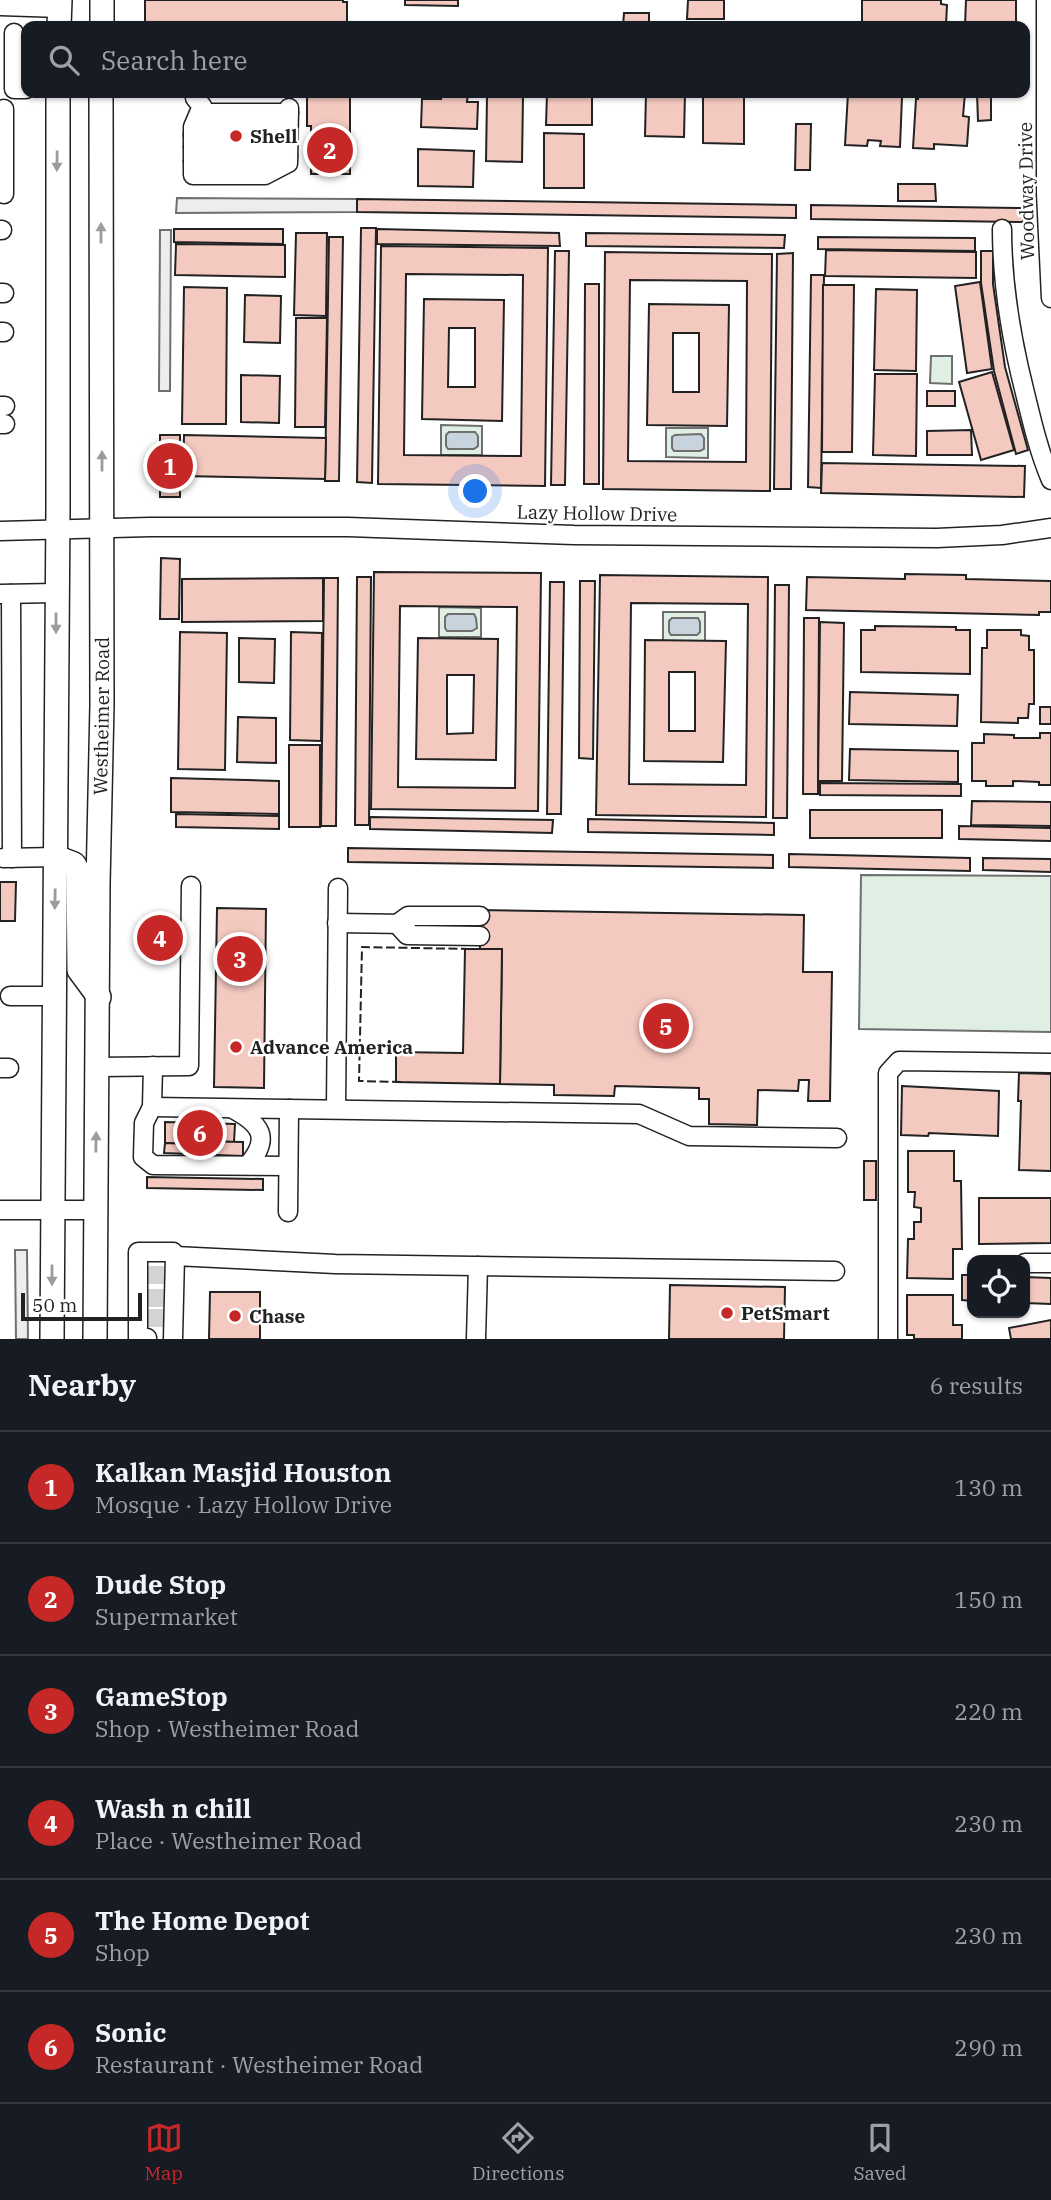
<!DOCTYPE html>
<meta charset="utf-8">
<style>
body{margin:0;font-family:"IBM Plex Serif",serif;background:#242831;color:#f1f3f6}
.controls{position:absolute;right:21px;bottom:21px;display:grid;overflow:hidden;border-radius:14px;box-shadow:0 2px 5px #0004}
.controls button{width:63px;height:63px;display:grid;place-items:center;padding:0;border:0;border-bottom:2px solid #363941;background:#171b24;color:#f1f3f6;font:35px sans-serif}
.scale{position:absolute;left:21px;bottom:18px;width:121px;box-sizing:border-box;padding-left:7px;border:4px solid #222;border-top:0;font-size:19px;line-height:24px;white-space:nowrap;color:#222;-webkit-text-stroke:5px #fff;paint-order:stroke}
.you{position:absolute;left:476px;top:492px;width:24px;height:24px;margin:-18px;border:5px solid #fff;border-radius:50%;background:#1a73e8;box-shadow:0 0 0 10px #1a73e833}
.badge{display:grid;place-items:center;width:46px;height:46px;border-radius:50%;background:#c62828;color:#fff;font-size:23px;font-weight:700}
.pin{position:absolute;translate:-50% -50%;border:4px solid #fff;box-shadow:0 2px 7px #0006}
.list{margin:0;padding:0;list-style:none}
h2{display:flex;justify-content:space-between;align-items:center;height:91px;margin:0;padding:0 28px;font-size:30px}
h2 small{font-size:23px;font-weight:400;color:#9ea1a6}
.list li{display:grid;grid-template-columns:46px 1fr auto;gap:21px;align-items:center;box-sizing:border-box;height:112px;padding:0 28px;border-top:2px solid #363941}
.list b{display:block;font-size:26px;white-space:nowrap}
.list p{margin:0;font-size:23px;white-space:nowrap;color:#9ea1a6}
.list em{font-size:23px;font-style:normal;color:#9ea1a6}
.icon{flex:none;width:38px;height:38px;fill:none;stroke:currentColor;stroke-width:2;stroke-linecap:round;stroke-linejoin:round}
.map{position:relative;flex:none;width:1051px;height:1339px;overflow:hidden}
.search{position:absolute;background:#171b24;box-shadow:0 2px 5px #0004;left:21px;right:21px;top:21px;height:77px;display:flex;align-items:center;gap:18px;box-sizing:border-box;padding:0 24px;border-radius:14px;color:#9ea1a6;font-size:26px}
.sheet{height:763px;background:#171b24}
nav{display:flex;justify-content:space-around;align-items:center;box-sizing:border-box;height:98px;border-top:2px solid #363941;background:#171b24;font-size:19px;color:#9ea1a6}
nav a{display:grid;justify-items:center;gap:4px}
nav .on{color:#c62828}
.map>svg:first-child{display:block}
.green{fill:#e0efe3;stroke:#6f6f6f;stroke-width:2}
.parking{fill:#ededed;stroke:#6f6f6f;stroke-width:2}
.water{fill:#c7d3dd;stroke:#6f6f6f;stroke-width:2}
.building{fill:#f3c9c0;stroke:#222;stroke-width:2;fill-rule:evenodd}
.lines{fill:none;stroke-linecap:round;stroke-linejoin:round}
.minor-tunnel{stroke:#d3d3d3;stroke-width:18;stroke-dasharray:18 9;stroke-linecap:butt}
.minor-casing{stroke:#222;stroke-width:21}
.major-casing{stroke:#222;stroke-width:26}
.minor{stroke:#fff;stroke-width:18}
.major{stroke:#fff;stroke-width:23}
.fence{stroke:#222;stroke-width:2;stroke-dasharray:9 3.5;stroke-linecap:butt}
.oneway{fill:#9c9c9c}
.poi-dot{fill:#c62828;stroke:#fff;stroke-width:2.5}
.labels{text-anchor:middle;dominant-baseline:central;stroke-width:5;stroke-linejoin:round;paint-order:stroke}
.poi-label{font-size:19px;font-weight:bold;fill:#222;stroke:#fff;text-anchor:start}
.street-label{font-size:19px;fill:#222;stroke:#fff}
</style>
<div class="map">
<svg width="1051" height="1339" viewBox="0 0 1051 1339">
<rect width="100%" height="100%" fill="#fff"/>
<g class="green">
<polygon points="931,356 952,356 952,384 930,383"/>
<polygon points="441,425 482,426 482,455 441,455"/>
<polygon points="666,428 708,428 708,458 666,457"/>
<polygon points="439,607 481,608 481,637 439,637"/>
<rect x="663" y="612" width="42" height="29"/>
<polygon points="861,875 1051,876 1051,1032 859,1029"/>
</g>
<g class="parking">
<polygon points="177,198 357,199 357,212 176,213"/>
<polygon points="160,230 171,230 170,391 159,391"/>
<polygon points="15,1250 27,1250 28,1339 16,1339"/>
</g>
<g class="water">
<polygon points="449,432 475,432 478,436 478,446 474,449 448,449 446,446 446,435"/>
<polygon points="701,434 704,438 704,449 700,451 674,451 672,448 672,437 675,435"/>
<polygon points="448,614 474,614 476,618 477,628 472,631 447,631 445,628 445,617"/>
<polygon points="672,618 698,618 700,622 700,632 697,635 671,635 669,632 669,621"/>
</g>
<g class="building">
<polygon points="145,0 343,0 343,2 347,2 347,26 206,26 204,24 204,26 145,26"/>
<polygon points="405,0 458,0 458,6 405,5"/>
<polygon points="688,0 724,0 724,19 687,19"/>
<polygon points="862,0 941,0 941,4 947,5 946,25 895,23 895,25 862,24"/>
<polygon points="966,0 1016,0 1016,26 965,26"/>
<polygon points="624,13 649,13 649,26 623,26"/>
<polygon points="307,93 350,93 350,174 311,174 311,126 307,126"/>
<polygon points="441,93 468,93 467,102 478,102 477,129 421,127 422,99 441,99"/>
<polygon points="547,93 592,93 592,125 546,125"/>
<polygon points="646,93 685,93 684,137 645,136"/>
<polygon points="703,93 744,93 744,144 703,143"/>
<polygon points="848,93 898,93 898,97 902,97 900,147 880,146 881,141 868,140 867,146 845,145"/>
<polygon points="918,93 965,93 963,116 969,117 967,146 934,144 934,149 913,148 916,99 918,99"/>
<polygon points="977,93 991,93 991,120 978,121"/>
<polygon points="487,96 523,97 522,162 486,161"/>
<polygon points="796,124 811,124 810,170 795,170"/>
<polygon points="544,133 584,134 584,188 544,188"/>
<polygon points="418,149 474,151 473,187 418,186"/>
<polygon points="898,184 935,184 936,201 898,201"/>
<polygon points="357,199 796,205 796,218 357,212"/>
<polygon points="811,205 1023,208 1023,222 811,219"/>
<polygon points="361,228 376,228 372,483 357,482"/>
<polygon points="174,229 283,229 283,244 174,242"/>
<polygon points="377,229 559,233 560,246 377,244"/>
<polygon points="296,233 327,233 326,316 294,315"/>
<polygon points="586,233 785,235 784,248 586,246"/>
<polygon points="329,237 343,237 339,481 325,481"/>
<polygon points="818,237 975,238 975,251 818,249"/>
<polygon points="176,244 285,245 285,277 175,275"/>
<path d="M 381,246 L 548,248 L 545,486 L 378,484 ZM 406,274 L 523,275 L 521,456 L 404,455 Z"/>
<polygon points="826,250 976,252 976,278 825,276"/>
<polygon points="555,251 569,251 565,485 551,485"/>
<polygon points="981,251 993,251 993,284 1005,367 1028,450 1016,454 994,371 981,283"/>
<path d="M 605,252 L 772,254 L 770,491 L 603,489 ZM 630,280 L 747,281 L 746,462 L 628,461 Z"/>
<polygon points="793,253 791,489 774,489 777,254"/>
<polygon points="811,275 824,275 821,488 808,487"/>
<polygon points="980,282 992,369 967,373 955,286"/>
<polygon points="585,284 599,284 599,484 584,484"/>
<polygon points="823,285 854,285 852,452 822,452"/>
<polygon points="184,287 227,288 226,424 182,424"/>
<polygon points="876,289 917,290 916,371 874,370"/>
<polygon points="245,295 281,296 280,343 244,342"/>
<path d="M 424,299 L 504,300 L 502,421 L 422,419 ZM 449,328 L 475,328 L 475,387 L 448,387 Z"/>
<path d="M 649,304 L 729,305 L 727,426 L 647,425 ZM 673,333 L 699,333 L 699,392 L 673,392 Z"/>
<polygon points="296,318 327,318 325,427 295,427"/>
<polygon points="992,372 1014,450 981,460 959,382"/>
<polygon points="875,374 917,374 916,456 873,455"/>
<polygon points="241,375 280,376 279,423 241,422"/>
<rect x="927" y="391" width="28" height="15"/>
<polygon points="971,430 972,455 927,455 927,431"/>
<rect x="160" y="435" width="20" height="62"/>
<polygon points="184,435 326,438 325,479 183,476"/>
<polygon points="822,463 1025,466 1024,497 821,493"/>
<polygon points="161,558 180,559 179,619 160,619"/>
<path d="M 374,572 L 541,573 L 538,811 L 371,809 ZM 400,606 L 517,607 L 515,788 L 398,787 Z"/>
<polygon points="905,574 966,575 966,579 1051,581 1051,612 1039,612 1039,615 806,610 807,577 905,579"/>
<path d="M 600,575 L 768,577 L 766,817 L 596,815 ZM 631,603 L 748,604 L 746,785 L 629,784 Z"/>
<polygon points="357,577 371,577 369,825 355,825"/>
<polygon points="323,578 323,621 182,622 182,579"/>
<polygon points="324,578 338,578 336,826 321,826"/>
<polygon points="580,581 595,581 593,759 579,758"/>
<polygon points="550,582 564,582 561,814 547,814"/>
<polygon points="775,585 789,585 787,818 773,818"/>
<polygon points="804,618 819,618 818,794 803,794"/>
<polygon points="820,622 844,623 842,781 818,781"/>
<polygon points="875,626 956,627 956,630 970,630 970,674 861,672 861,630 875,630"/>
<polygon points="987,630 1021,630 1021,635 1029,636 1029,650 1034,650 1034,704 1029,704 1028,718 1018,718 1018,723 981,722 982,648 987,648"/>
<polygon points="180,632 227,633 225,770 178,769"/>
<polygon points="291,632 322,633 321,741 290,740"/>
<polygon points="239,638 275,639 274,683 239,682"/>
<path d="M 418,638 L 498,639 L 496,760 L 416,759 ZM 447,675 L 474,675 L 473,733 L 447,734 Z"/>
<path d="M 645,640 L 726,641 L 723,762 L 644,761 ZM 669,672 L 695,672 L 695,731 L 669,731 Z"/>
<polygon points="850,692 958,695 957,726 849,724"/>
<rect x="1040" y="707" width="11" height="17"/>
<polygon points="238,717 276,718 276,763 237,762"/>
<polygon points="1040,733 1051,733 1051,785 1039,785 1039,782 1013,781 1013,786 986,786 986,781 972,781 972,743 984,743 984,734 1014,735 1014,738 1040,738"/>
<rect x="289" y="745" width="31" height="82"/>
<polygon points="850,749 958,751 958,782 849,780"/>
<polygon points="171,778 279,781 279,814 171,812"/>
<polygon points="820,783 961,784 961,796 820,795"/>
<polygon points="972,801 1051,802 1051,826 971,825"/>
<rect x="810" y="810" width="132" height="28"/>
<polygon points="176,814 279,816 279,829 176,827"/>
<polygon points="370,817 553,820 552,833 370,829"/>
<polygon points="588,819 774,823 774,835 588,832"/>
<polygon points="959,826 1051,828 1051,841 959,839"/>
<polygon points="348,848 773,855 773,868 348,862"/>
<polygon points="789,854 970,858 970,871 789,867"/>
<polygon points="983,858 1051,859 1051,872 983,870"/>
<polygon points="0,882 16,882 15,921 0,921"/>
<polygon points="217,908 266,909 264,1088 214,1087"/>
<polygon points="479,910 804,915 803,972 832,972 830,1101 808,1101 809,1080 799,1080 798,1091 758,1090 757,1125 709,1124 709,1099 699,1099 699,1088 615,1086 614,1096 554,1095 554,1085 500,1084 502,949 480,949"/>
<polygon points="152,932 167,932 167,943 152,944"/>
<polygon points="465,949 502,949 500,1084 396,1082 396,1052 463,1053"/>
<polygon points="1019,1073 1051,1074 1051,1171 1019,1170 1021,1101 1018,1101"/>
<polygon points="902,1086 999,1091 998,1136 929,1133 928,1136 901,1135"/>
<polygon points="165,1122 235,1124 234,1142 189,1141 188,1144 165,1143"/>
<polygon points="189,1141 243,1142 243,1156 164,1153 165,1143 188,1144"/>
<polygon points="908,1151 954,1151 954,1181 961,1181 962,1249 953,1249 953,1279 907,1278 908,1239 914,1239 914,1222 921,1222 921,1208 914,1207 915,1192 908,1192"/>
<rect x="864" y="1161" width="12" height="39"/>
<polygon points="147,1177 263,1179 263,1190 147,1188"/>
<polygon points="979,1198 1051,1198 1051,1243 979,1244"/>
<polygon points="962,1275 972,1275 972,1301 962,1300"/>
<polygon points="1025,1277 1051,1278 1051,1304 1025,1303"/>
<polygon points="670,1285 785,1287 784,1339 669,1339"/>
<polygon points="210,1292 260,1292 260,1339 209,1339"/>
<polygon points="907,1295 953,1295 953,1325 962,1325 962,1339 914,1339 914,1335 907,1335"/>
<polygon points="1051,1320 1051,1339 1011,1339 1009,1328"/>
</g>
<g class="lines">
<g class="minor-tunnel">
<polyline points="146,1275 166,1275"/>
<polyline points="147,1298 167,1298"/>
<polyline points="146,1318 166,1318"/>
</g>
<g class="minor-casing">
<g id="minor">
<polyline points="1046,0 1046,193 1051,298"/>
<polyline points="0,6 60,8"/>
<polyline points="14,33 14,89 26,89"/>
<polyline points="195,98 202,106 193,127 193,175 265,175 288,163 289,108"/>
<polyline points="196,125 211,113 289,113"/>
<polyline points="193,135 211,129 288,128"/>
<polyline points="193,147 288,143"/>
<polyline points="193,161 262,160 288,156"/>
<polyline points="4,194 4,109"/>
<path d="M 1002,229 C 1002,285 1011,338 1025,393 C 1032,422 1039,452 1051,480"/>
<polyline points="0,230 2,230"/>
<polyline points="0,293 4,293"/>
<polyline points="0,332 4,332"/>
<polyline points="0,406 5,406"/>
<polyline points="0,424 5,424"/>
<polyline points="0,531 150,527 348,527 574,535 937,538 1002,535 1051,528"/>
<polyline points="0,594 56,593"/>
<polyline points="11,594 12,858"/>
<polyline points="3,858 56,857"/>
<polyline points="337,923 406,924"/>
<polyline points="480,936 407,935 397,924 408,916 480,916"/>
<polyline points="10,996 54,996"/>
<polyline points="153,1066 152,1107 144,1123 143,1157 153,1165 288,1166"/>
<polyline points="98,1067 189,1066 191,886"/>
<polyline points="0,1068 9,1068"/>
<polyline points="152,1107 639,1114 689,1136 837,1138"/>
<path d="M 233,1109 C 261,1124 271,1138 248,1165"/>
<polyline points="336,1109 338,888"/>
<polyline points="0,1210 95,1210"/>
<polyline points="288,1212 289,1109"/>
<polyline points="1025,1263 1051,1263"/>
<polyline points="147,1338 138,1339 138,1252 173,1252 175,1256"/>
<polyline points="173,1339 175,1256 335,1264 835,1271"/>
<polyline points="476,1339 478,1266"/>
<polyline points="888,1339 888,1073 899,1061 1051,1063"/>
</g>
</g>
<g class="major-casing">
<g id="major">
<polyline points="59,26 60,0"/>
<polyline points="102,26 102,0"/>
<polyline points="56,857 74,864 78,871 79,970 99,997"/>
<polyline points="52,1339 58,507 58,93"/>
<path id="s1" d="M 95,1339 L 98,884 L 102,705 L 101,93"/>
</g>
</g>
<use href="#minor" class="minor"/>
<use href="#major" class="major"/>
<polyline class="fence" points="401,1082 359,1081 362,947 469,949"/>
</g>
<defs><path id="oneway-solid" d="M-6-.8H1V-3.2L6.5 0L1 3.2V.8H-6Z" transform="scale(1.75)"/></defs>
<g class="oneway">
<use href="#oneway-solid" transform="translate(57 161) rotate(91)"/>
<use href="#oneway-solid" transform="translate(101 233) rotate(-90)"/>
<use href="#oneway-solid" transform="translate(102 461) rotate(-90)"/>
<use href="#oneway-solid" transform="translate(56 623) rotate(90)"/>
<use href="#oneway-solid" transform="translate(55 899) rotate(91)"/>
<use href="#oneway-solid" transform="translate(96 1142) rotate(-89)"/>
<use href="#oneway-solid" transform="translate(52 1275) rotate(90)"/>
</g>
<g class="poi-dot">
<circle cx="236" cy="136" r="7"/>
<circle cx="236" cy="1047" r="7"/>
<circle cx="727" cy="1313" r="7"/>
<circle cx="235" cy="1316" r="7"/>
</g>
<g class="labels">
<g class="poi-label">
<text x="250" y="136">Shell</text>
<text x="250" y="1047">Advance America</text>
<text x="741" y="1313">PetSmart</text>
<text x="249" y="1316">Chase</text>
</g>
<g class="street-label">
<text transform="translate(1026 191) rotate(-91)">Woodway Drive</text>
<text transform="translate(597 513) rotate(1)">Lazy Hollow Drive</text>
<text stroke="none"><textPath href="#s1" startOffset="623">Westheimer Road</textPath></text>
</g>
</g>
</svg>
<div class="controls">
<button><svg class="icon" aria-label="locate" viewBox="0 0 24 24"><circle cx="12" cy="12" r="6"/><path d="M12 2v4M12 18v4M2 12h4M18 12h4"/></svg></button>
</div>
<div class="scale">50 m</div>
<div class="you"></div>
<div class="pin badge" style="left:170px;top:466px">1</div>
<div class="pin badge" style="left:330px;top:150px">2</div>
<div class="pin badge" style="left:240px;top:959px">3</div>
<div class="pin badge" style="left:160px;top:938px">4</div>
<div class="pin badge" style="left:666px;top:1026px">5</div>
<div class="pin badge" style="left:200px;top:1133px">6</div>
<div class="search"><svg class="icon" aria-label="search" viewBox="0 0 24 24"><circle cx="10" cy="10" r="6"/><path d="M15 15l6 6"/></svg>Search here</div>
</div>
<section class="sheet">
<h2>Nearby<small>6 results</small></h2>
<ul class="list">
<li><span class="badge">1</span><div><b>Kalkan Masjid Houston</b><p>Mosque · Lazy Hollow Drive</p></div><em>130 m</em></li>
<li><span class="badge">2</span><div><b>Dude Stop</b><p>Supermarket</p></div><em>150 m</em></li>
<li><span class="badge">3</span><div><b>GameStop</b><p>Shop · Westheimer Road</p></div><em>220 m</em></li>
<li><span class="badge">4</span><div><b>Wash n chill</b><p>Place · Westheimer Road</p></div><em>230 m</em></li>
<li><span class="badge">5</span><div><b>The Home Depot</b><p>Shop</p></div><em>230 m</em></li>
<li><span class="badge">6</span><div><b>Sonic</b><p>Restaurant · Westheimer Road</p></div><em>290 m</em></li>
</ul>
</section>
<nav>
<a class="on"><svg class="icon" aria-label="map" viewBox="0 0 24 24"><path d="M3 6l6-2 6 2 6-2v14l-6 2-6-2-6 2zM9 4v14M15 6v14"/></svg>Map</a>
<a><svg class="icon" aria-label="directions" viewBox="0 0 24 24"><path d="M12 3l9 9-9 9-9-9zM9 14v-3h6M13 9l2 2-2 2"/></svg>Directions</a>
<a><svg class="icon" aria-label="saved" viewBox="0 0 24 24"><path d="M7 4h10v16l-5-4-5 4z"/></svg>Saved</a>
</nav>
